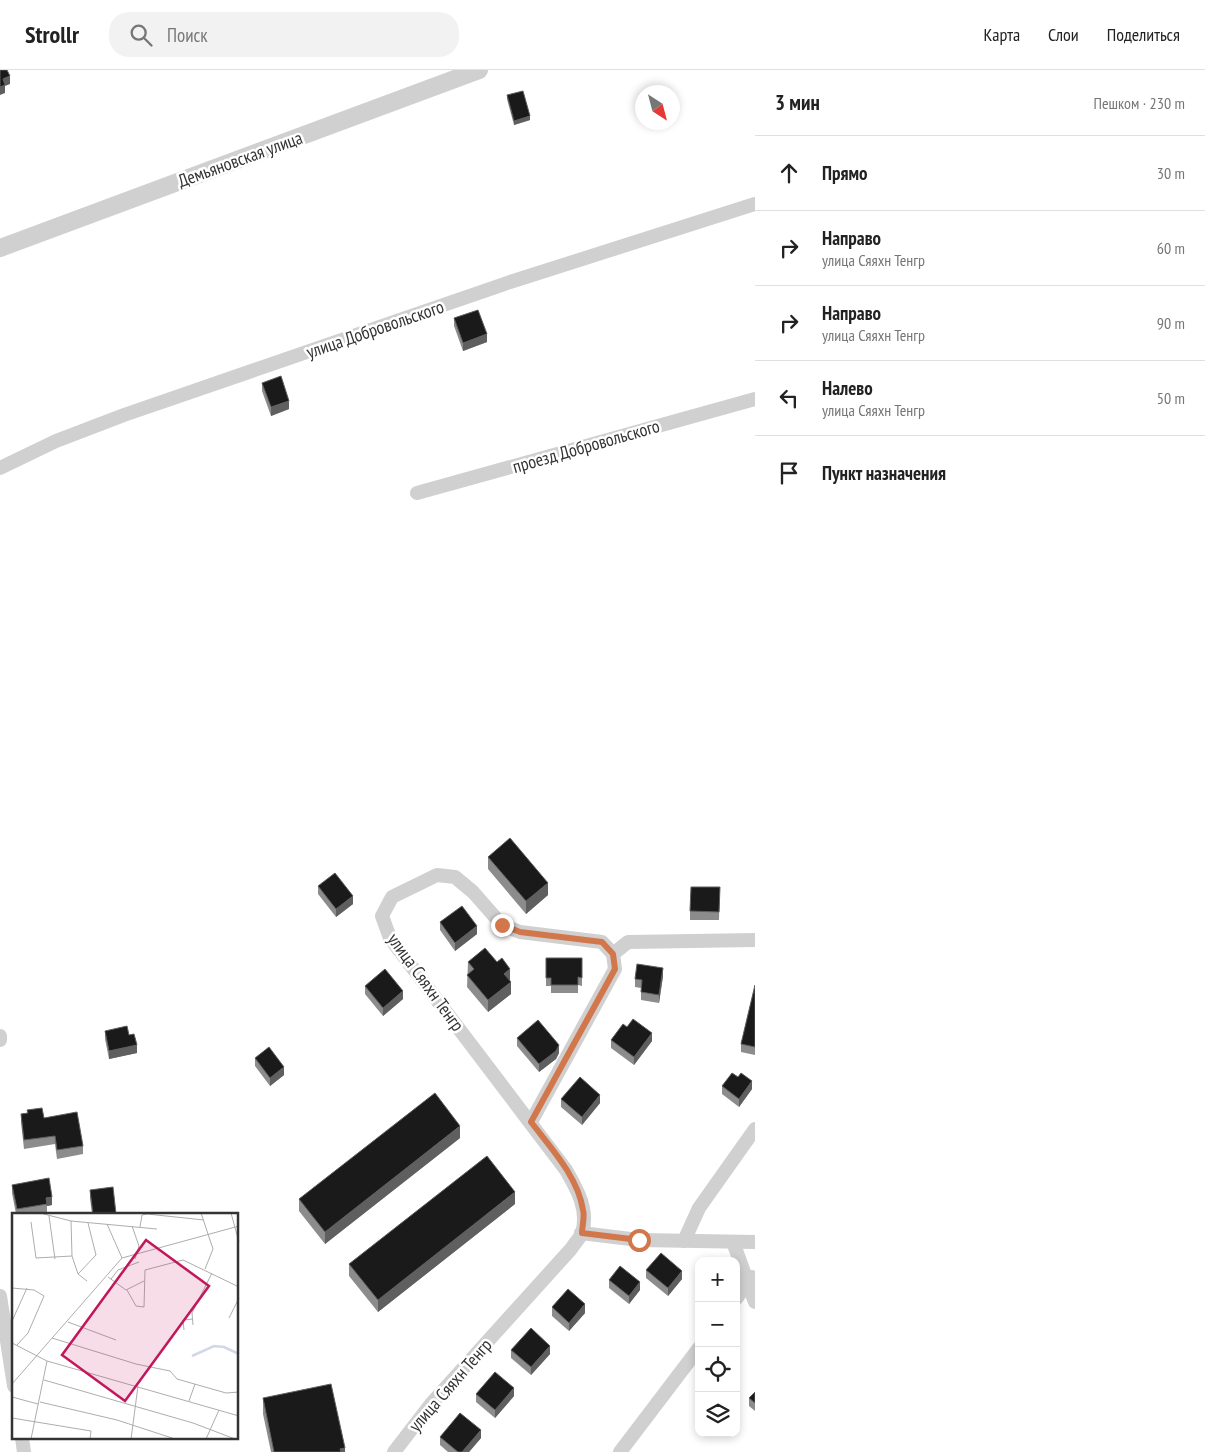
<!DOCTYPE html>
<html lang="ru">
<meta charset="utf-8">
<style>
body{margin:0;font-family:"PT Sans Narrow",sans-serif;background:#f2f2f2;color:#222}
.controls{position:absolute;right:15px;bottom:15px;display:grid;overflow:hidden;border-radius:10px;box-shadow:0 2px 8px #0003}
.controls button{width:45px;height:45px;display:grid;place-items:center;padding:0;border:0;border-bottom:1px solid #e0e0e0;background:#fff;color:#222;font:25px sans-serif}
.compass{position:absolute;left:635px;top:15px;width:45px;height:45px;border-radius:50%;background:#fff;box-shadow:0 2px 8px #0003;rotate:144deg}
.stop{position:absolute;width:15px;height:15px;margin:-11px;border:4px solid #d2774c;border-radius:50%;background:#fff}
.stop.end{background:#d2774c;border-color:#fff;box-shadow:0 1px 5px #0008}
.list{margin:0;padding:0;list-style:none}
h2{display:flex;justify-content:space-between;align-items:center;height:65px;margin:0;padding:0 20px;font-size:21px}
h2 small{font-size:16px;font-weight:400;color:#767676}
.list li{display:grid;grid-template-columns:32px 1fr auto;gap:15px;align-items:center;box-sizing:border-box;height:75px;padding:0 20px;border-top:1px solid #e0e0e0}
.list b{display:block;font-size:19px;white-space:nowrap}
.list p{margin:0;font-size:16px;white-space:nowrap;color:#767676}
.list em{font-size:16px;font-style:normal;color:#767676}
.icon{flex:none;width:28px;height:28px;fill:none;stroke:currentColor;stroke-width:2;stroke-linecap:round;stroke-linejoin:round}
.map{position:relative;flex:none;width:755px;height:1382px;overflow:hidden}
header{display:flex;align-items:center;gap:30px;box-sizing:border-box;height:70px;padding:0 25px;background:#fff;border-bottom:1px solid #e0e0e0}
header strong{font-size:24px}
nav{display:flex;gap:28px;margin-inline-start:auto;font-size:18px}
.search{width:350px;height:45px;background:#f2f2f2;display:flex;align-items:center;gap:12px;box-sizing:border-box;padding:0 18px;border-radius:20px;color:#767676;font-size:19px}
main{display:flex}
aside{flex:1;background:#fff}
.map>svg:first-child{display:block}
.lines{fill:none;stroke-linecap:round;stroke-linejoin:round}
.minor{stroke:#d0d0d0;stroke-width:14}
.tertiary{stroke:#d0d0d0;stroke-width:18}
.wall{fill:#8c8c8c}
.shaded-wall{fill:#5f5f5f}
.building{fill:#1a1a1a;stroke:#5f5f5f}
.route{stroke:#d2774c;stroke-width:6}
.labels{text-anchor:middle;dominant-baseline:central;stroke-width:5;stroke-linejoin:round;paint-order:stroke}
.street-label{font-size:18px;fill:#333;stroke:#fff}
.inset-river{fill:none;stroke:#d2d7ea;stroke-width:2.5}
.inset-road{fill:none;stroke:#adadad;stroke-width:1}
.view{fill:#c2185b;fill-opacity:0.15;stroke:#c2185b;stroke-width:2.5}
.inset-edge{fill:none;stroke:#333;stroke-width:2.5}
</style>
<header>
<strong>Strollr</strong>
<div class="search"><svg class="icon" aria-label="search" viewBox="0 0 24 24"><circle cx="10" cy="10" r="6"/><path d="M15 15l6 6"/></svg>Поиск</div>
<nav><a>Карта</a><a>Слои</a><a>Поделиться</a></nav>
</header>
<main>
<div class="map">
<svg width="755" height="1382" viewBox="0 0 755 1382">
<rect width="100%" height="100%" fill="#fff"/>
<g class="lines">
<g class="minor">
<polyline points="0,398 56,371 124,345 510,212 755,134"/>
<polyline points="417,423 755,329"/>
<polyline points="0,966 0,970"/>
<polyline points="531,1052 615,899 613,884 628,872 755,870"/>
<polyline points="581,1163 639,1170 755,1172"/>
<polyline points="684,1171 699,1138 755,1059"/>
<polyline points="733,1172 755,1232"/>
<polyline points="0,1226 14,1316"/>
<polyline points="736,1229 752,1207"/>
<polyline points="22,1368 24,1382"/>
<path d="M 394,1382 L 431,1334 L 571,1179 C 574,1174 580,1168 582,1163 C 589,1140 577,1119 566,1100 L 390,868 L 382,846 L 392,827 L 437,805 L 455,807 L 473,822 L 502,855 L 520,862 L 602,872 L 613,884"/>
<polyline points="620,1382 699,1278"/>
</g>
<polyline class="tertiary" points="0,178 479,0"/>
</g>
<g class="wall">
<polygon points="507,25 530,50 514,55 507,29"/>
<polygon points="454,248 487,272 463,281 454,256"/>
<polygon points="262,313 289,339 271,346 262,321"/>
<polygon points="488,787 548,825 526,844 488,799"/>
<polygon points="318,816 353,834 336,847 318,824"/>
<polygon points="720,817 719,850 690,850 690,841"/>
<polygon points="440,852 477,864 455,881 440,860"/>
<polygon points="546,888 582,888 582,916 578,915 578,923 551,923 551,916 546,916"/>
<polygon points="468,892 510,911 511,924 488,942 467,917"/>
<polygon points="663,906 659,933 641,930 641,918 635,917 635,909"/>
<polygon points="755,915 755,985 741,982 741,974"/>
<polygon points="365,916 403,929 383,946 365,924"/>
<polygon points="627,957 652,971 634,995 611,978 611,970"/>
<polygon points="105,961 129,965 137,983 109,989 105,969"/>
<polygon points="517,968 559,983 556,989 539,1002 517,976"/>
<polygon points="255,988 284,1005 270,1016 255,996"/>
<polygon points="722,1016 752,1019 739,1037 722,1024"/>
<polygon points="561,1029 600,1033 582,1055 561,1037"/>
<polygon points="27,1040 44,1048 83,1076 83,1084 57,1089 55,1074 24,1079 21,1052 21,1044 27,1043"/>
<polygon points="460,1068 325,1174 299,1141 299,1129"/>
<polygon points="12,1115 52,1135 47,1136 47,1142 33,1144 16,1144 12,1123"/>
<polygon points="90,1120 116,1144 92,1144 90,1128"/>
<polygon points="515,1134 378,1242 349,1206 349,1194"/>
<polygon points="646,1200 682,1209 668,1226 646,1208"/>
<polygon points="609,1210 640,1220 629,1234 609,1218"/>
<polygon points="552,1237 585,1243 569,1261 552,1246"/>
<polygon points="511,1280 550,1284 531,1305 511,1288"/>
<polygon points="755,1322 755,1341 749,1336 749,1328"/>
<polygon points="476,1324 514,1326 495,1348 476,1332"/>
<polygon points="263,1328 345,1382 271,1382 263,1344"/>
<polygon points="440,1367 481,1368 469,1382 448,1382 440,1375"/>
</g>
<g class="shaded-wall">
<polygon points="10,6 10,14 5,16 5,23 0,25 0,17 3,9"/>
<polygon points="530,46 530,50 514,55 514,51"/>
<polygon points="487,264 487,272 463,281 463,273"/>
<polygon points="289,331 289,339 271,346 271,337"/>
<polygon points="548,813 548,825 526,844 526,831"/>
<polygon points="353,826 353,834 336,847 336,839"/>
<polygon points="477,856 477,864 455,881 455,873"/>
<polygon points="663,898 663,906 659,933 659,925"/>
<polygon points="510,899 510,911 504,916 504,904"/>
<polygon points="511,912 511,924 488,942 488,930"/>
<polygon points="403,921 403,929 383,946 383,938"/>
<polygon points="652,963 652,971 634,995 634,987"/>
<polygon points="137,975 137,983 109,989 109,981"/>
<polygon points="559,975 559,983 556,989 539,1002 539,994"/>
<polygon points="284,997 284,1005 270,1016 270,1008"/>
<polygon points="752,1011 752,1019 739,1037 739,1029"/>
<polygon points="600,1025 600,1033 582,1055 582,1047"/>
<polygon points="460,1056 460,1068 325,1174 325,1162"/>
<polygon points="515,1122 515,1134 378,1242 378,1230"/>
<polygon points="52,1127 52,1135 47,1136 46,1128"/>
<polygon points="682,1201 682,1209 668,1226 668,1218"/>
<polygon points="640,1212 640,1220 629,1234 629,1226"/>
<polygon points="585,1234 585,1243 569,1261 569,1253"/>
<polygon points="550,1276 550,1284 531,1305 531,1297"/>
<polygon points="514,1318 514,1326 495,1348 495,1340"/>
<polygon points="481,1360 481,1368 469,1382 462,1382"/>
<polygon points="345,1378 345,1382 340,1382 340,1379"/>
</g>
<g class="building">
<polygon points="0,0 7,0 10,6 3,9 5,15 0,17"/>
<polygon points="523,21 530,46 514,51 507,25"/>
<polygon points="478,240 487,264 463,273 454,248"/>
<polygon points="281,306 289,331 271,337 262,313"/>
<polygon points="510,768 548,813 526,831 488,787"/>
<polygon points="335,803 353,826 336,839 318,816"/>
<polygon points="691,817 720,817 719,842 690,841"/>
<polygon points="462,836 477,856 455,873 440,852"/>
<polygon points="485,878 497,892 502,888 510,899 504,904 511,912 488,930 467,905 474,899 468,892"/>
<polygon points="546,888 582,888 582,908 578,907 578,915 551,915 551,908 546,908"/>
<polygon points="637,894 663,898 659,925 641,922 642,910 635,909"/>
<polygon points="385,899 403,921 383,938 365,916"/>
<polygon points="755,915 755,977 741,974"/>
<polygon points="633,949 652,963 634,987 611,970 623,954 627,957"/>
<polygon points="538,950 559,975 556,981 539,994 517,968"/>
<polygon points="127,956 129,965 134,964 137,975 109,981 105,961"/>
<polygon points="269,977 284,997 270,1008 255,988"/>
<polygon points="732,1003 738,1007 741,1003 752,1011 739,1029 722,1016"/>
<polygon points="580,1007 600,1025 582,1047 561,1029"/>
<polygon points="435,1023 460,1056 325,1162 299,1129"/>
<polygon points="42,1038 44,1048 77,1042 83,1076 57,1080 55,1066 24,1070 21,1044 28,1043 27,1040"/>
<polygon points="487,1086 515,1122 378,1230 349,1194"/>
<polygon points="49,1108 52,1127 46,1128 47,1134 17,1139 12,1115"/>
<polygon points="113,1117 116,1144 93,1144 90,1120"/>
<polygon points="661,1183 682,1201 668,1218 646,1200"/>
<polygon points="620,1196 640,1212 629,1226 609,1210"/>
<polygon points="568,1219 585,1234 569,1253 552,1237"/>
<polygon points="531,1258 550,1276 531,1297 511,1280"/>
<polygon points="495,1302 514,1318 495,1340 476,1324"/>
<polygon points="331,1314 345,1378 340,1379 341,1382 274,1382 263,1328"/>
<polygon points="755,1322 755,1333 749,1328"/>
<polygon points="460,1343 481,1360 462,1382 458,1382 440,1367"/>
</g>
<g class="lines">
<path class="route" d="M 502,855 L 520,862 L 602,872 L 613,884 L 615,899 L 531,1052 C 551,1078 578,1107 583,1140 C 585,1147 582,1156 582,1163 L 639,1170"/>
</g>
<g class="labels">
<g class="street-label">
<text transform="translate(240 89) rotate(-20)">Демьяновская улица</text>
<text transform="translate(375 259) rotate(-19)">улица Добровольского</text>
<text transform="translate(586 376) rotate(-16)">проезд Добровольского</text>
<text transform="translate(426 912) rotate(54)">улица Сяяхн Тенгр</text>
<text transform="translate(450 1315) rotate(-49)">улица Сяяхн Тенгр</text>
</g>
</g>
<g transform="translate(12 1143)">
<rect width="226" height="226" fill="#fff"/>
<path class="inset-river" d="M 180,143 L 202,133 L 212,134 L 227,141"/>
<path class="inset-road" d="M 28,0 L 59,8 L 145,16M 189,0 L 201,36 L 193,56M 219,0 L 227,29M 37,3 L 43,46M 59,8 L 60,43 L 66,61M 19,9 L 24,45 L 60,43M 95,11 L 110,45M 120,13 L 127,33 L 123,46M 128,14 L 130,2 L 135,1 L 192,7M 96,64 L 114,77 L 132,68M 99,66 L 106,57 L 127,49M 75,68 L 66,61 L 84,42 L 76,10M 0,75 L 22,77 L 32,83 L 16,120 L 5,132M 115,77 L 124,93 L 132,94 L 133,57 L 171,47 L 227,74M 217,105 L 227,85M 0,108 L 15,75M 56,109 L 104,127M 181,112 L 180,100 L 200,60M 172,117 L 171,107 L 181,106M 40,125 L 124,151 L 158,158 L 165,166 L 214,180 L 227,179M 0,130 L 35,148 L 227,203M 32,167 L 181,210 L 223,226M 0,171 L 110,45 L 227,13M 0,184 L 26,191M 177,188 L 183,171M 28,189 L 105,207 L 163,226M 0,205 L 79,218 L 78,226M 19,226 L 35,148M 119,226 L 126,173M 194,226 L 207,197"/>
<path class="view" d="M 134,27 L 197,73 L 113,188 L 50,142 Z"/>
<rect width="226" height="226" class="inset-edge"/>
</g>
</svg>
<div class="controls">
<button>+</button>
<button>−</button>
<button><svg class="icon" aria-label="locate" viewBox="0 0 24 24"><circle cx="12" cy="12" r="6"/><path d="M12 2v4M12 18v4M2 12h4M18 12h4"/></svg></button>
<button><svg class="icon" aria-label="layers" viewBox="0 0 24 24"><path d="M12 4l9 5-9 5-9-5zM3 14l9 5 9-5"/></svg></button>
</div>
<svg class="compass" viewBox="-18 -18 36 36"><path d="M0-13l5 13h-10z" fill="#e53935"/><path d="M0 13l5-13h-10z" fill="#767676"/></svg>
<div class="stop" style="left:639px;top:1170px"></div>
<div class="stop end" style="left:502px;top:855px"></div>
</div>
<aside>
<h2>3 мин<small>Пешком · 230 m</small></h2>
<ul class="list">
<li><svg class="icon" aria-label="ahead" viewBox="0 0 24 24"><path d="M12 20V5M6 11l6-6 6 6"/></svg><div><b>Прямо</b></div><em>30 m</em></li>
<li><svg class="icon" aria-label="right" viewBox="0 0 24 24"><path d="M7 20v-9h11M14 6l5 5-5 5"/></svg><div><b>Направо</b><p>улица Сяяхн Тенгр</p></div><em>60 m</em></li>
<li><svg class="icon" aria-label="right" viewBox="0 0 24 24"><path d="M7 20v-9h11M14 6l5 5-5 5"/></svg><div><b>Направо</b><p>улица Сяяхн Тенгр</p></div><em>90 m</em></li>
<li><svg class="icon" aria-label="left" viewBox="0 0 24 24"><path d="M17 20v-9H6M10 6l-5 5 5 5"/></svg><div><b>Налево</b><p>улица Сяяхн Тенгр</p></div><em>50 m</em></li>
<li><svg class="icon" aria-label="arrive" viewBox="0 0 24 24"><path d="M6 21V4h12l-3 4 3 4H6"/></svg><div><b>Пункт назначения</b></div></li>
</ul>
</aside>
</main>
